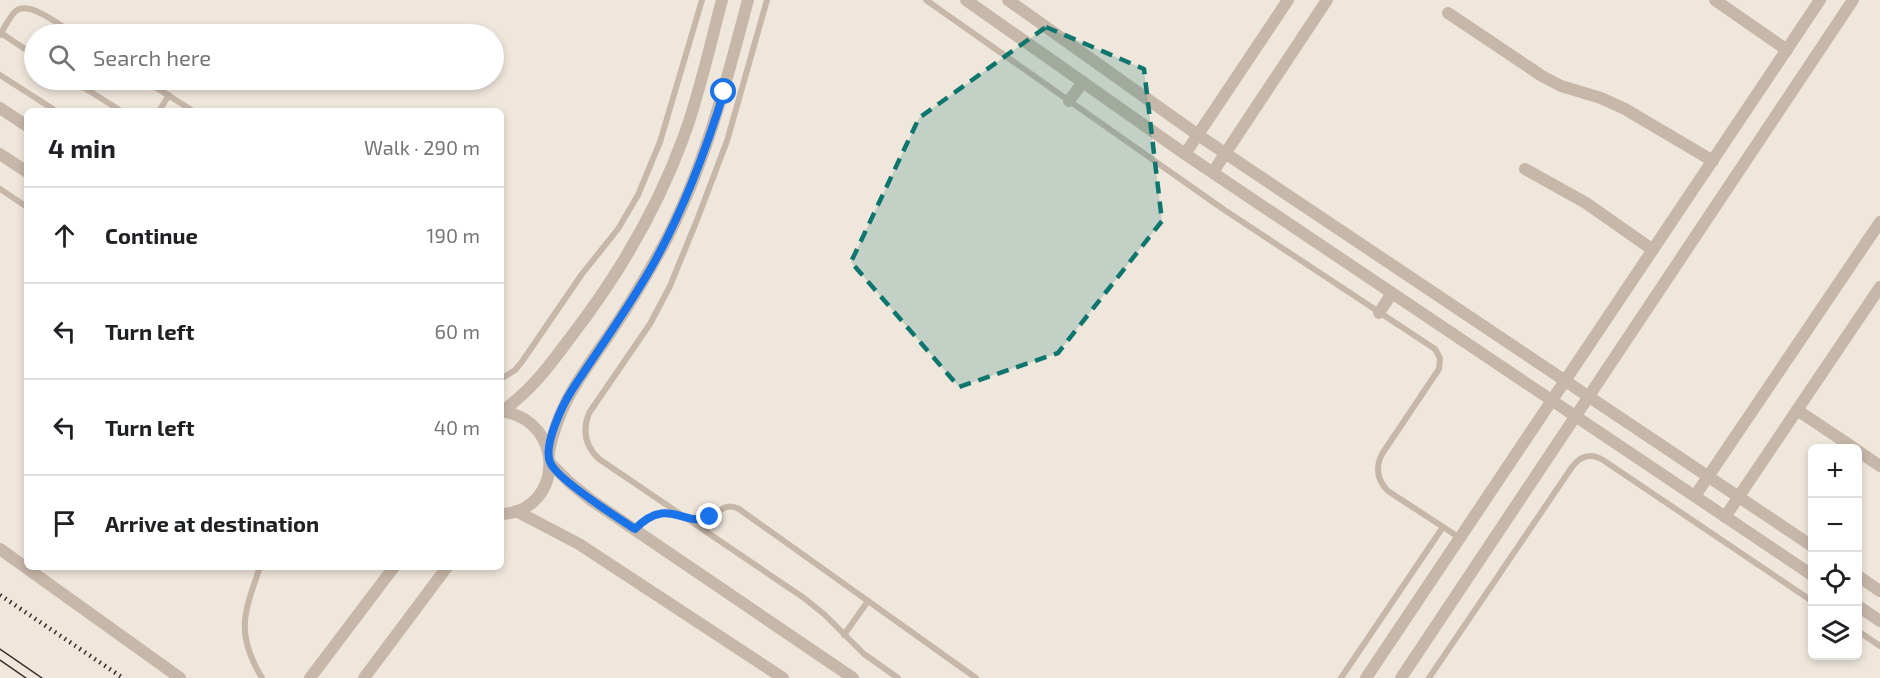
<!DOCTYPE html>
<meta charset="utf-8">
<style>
body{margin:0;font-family:"Exo 2",sans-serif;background:#f2f2f2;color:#202124}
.controls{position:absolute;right:18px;bottom:18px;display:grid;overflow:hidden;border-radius:9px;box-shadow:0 3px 9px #0003}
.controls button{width:54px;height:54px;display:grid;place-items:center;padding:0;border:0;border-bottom:2px solid #e0e0e0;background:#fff;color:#202124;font:30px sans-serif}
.stop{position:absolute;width:18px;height:18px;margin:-14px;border:4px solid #1a73e8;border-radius:50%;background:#fff}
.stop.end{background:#1a73e8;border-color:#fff;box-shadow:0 2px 6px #0008}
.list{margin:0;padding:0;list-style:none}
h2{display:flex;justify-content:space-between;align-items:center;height:78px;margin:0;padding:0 24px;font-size:26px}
h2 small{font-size:20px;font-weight:400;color:#757577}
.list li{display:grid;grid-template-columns:39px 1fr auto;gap:18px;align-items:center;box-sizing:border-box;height:96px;padding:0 24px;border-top:2px solid #e0e0e0}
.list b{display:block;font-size:22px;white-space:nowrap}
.list em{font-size:20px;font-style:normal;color:#757577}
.icon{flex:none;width:33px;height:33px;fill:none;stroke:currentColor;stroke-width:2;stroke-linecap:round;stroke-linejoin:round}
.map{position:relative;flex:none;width:1880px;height:678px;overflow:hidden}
.search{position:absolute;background:#fff;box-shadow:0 3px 9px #0003;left:24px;top:24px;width:480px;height:66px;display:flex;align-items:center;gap:15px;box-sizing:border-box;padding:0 21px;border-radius:33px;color:#757577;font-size:22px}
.panel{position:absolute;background:#fff;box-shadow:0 3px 9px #0003;left:24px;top:108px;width:480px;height:462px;border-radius:9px}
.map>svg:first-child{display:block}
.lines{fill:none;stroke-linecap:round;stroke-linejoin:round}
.service{stroke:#c7b7a9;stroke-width:6}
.minor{stroke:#c7b7a9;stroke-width:12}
.tram{stroke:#342c28;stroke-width:1.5}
.rail{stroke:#342c28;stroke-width:4.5;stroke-dasharray:1.5 4.5;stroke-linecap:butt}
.route{stroke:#1a73e8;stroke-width:8}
.marked{fill:#0f766e;fill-opacity:0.2;stroke:#0f766e;stroke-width:4.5;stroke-dasharray:12 8;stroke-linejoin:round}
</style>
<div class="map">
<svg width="1880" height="678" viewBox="0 0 1880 678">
<rect width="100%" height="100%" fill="#f0e7dc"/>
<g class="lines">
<g class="service">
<path d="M 767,0 L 727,141 L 697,220 L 670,286 L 650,324 L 589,413 C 582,431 585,446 599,459 L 804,598 L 825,615 L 864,654 L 898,678"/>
<path d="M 926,0 L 1223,209 L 1435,349 L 1440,358 L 1439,369 L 1382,454 C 1375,468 1377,480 1388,491 L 1460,538"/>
<polyline points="1,33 34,55"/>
<path d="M 0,35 C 5,27 9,17 16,11 C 29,0 61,26 74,34"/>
<polyline points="0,75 56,111"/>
<polyline points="72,80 121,111"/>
<polyline points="144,80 193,111"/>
<polyline points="159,111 169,95"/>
<polyline points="0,189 27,207"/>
<polyline points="501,379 515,370 521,363 582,274 618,229 638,195 660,142 702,0"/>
<path d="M 687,517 C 692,518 697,520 702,520 C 718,518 722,500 739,509 L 976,678"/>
<path d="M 635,529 C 647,517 660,511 678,514"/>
<path d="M 260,567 C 244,613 235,633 262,678"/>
<polyline points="1858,631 1880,646"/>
<polyline points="844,635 868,601"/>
<polyline points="1341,678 1443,527"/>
<path d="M 1429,678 L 1572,467 C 1581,455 1591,453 1603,460 L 1812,601"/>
</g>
<g class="minor">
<polyline points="966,0 1185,154 1812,575"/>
<polyline points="1008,0 1198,135 1812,546"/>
<polyline points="1715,0 1787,50"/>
<polyline points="1448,13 1542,76 1561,86 1601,98 1625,109 1713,161"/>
<polyline points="1069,101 1083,82"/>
<polyline points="0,108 27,126"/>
<polyline points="0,154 27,172"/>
<polyline points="1185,154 1288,0"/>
<polyline points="1525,169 1586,203 1653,250"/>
<polyline points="1213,172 1327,0"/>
<polyline points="1379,313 1392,293"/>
<polyline points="1797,410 1854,448"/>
<path d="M 501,411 C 568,421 563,512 501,514"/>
<path d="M 502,411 C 531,391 550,365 570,338 C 618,276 657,210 684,136 C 700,92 710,45 722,0"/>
<polyline points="1858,451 1880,466"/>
<path d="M 549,452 C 559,401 583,374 611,332 C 630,304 647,275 663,246 C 704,169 726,84 748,0"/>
<polyline points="550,463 569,482 591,500 853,678"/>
<polyline points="1695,496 1880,222"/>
<polyline points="516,511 579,544 783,678"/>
<polyline points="1725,517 1880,287"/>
<polyline points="0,549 180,678"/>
<polyline points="1858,576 1880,591"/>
<polyline points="1858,606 1880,621"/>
<polyline points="310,678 394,567"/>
<polyline points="364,678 447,567"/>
<polyline points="1366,678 1820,0"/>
<polyline points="1401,678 1853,0"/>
</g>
<g class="tram">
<polyline points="0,649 42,678"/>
<polyline points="0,660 26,678"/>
</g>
<polyline class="rail" points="0,595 123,678"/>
</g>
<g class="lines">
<path class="route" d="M 710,517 C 684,528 668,495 635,529 C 618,518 556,479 550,462 C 543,445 563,404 572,390 C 599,349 627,310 651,268 C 683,212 705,153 724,92"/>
</g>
<path class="marked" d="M 1046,27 L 1144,69 L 1162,221 L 1058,353 L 959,387 L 851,262 L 919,118 Z"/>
</svg>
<div class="controls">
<button>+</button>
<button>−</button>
<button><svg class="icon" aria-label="locate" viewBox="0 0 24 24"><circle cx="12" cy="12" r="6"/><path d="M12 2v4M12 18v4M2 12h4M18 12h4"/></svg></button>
<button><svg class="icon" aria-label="layers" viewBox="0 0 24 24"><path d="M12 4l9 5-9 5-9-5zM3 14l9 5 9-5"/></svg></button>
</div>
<div class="stop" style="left:724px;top:92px"></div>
<div class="stop end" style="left:710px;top:517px"></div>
<div class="search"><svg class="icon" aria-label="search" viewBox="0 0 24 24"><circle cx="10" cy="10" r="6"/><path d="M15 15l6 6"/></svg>Search here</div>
<section class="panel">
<h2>4 min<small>Walk · 290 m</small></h2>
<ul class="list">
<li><svg class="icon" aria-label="ahead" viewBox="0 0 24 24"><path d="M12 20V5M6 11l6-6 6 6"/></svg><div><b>Continue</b></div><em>190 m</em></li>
<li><svg class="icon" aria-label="left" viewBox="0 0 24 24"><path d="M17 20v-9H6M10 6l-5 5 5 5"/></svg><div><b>Turn left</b></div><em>60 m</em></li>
<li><svg class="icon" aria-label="left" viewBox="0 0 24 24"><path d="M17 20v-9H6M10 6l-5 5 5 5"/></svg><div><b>Turn left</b></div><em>40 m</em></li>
<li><svg class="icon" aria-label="arrive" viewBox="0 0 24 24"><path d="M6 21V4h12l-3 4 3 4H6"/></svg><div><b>Arrive at destination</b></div></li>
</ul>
</section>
</div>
